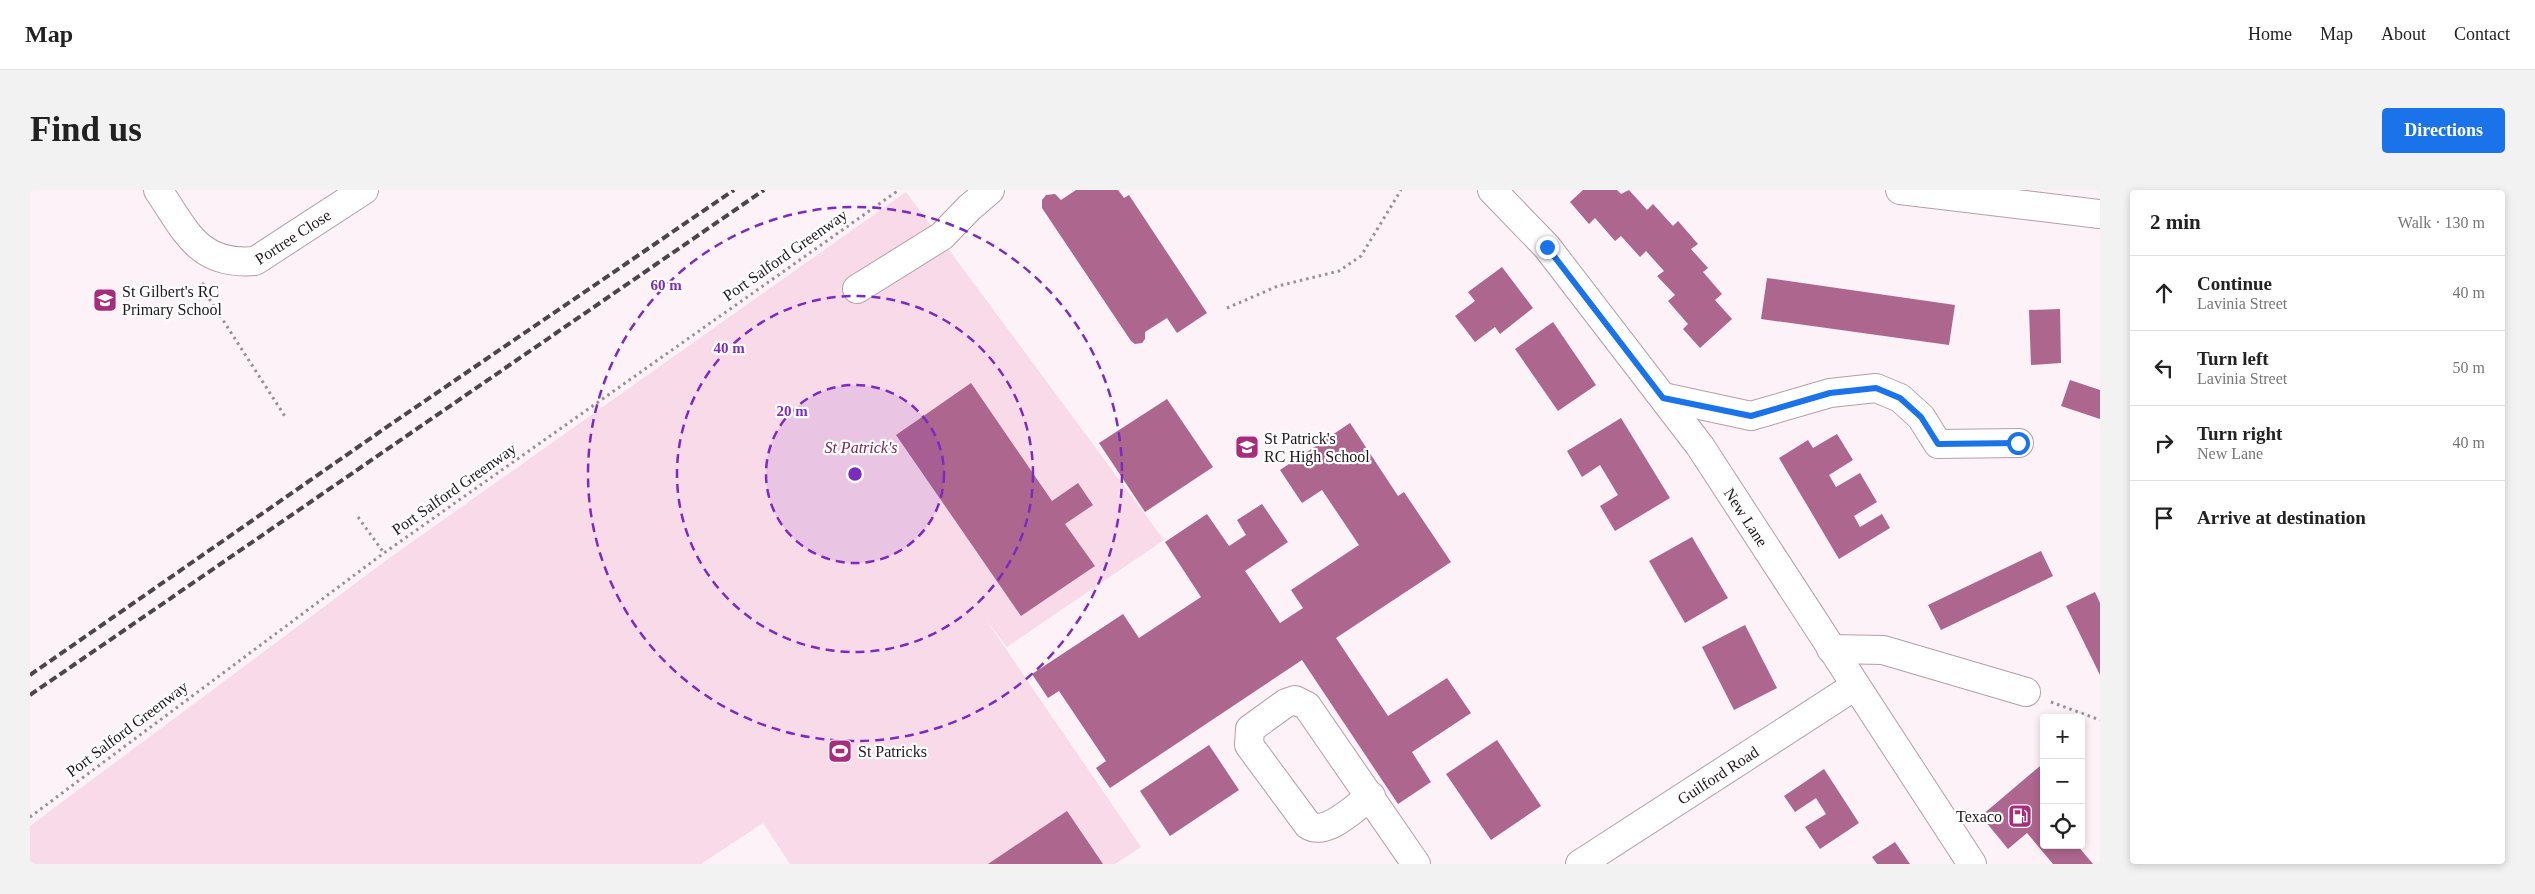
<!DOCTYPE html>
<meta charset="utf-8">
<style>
body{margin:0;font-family:Georgia,serif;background:#f2f2f2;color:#222}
.controls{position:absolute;right:15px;bottom:15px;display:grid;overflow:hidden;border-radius:5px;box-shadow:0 2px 8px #0003}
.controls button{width:45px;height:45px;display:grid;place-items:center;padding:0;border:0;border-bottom:1px solid #e0e0e0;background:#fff;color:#222;font:25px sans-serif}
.stop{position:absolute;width:15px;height:15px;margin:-11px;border:4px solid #1a73e8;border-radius:50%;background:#fff}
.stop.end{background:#1a73e8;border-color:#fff;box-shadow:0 1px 5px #0008}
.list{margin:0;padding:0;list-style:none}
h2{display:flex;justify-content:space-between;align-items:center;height:65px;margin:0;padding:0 20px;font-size:21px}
h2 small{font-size:16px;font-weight:400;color:#767676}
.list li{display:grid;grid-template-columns:32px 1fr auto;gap:15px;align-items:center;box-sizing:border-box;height:75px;padding:0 20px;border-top:1px solid #e0e0e0}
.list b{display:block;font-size:19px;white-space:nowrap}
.list p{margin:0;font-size:16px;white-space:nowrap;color:#767676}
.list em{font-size:16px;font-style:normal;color:#767676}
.icon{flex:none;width:28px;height:28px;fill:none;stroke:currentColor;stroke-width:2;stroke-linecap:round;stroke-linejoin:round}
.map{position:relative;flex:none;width:2070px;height:674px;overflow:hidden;border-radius:5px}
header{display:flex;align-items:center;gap:30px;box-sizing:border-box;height:70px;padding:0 25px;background:#fff;border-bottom:1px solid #e0e0e0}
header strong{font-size:24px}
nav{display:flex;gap:28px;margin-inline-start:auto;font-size:18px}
.intro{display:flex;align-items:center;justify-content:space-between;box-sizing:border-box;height:120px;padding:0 30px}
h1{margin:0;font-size:35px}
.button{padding:12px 22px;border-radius:5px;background:#1a73e8;color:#fff;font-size:18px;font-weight:700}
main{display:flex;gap:30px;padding:0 30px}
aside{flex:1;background:#fff;border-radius:5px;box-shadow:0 2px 8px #0003}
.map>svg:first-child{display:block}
.green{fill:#f9dae9}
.building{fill:#ad668e}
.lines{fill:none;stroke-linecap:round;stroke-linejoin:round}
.minor-casing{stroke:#b69daa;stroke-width:30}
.path{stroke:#998f94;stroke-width:3;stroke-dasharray:2.5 4;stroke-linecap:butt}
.minor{stroke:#fff;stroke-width:28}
.rail{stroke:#4e4449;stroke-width:4;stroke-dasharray:8 4;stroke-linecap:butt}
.route{stroke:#1a73e8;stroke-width:6}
.ring{fill:none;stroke:#7b2cbf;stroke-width:2.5;stroke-dasharray:9 6}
.labels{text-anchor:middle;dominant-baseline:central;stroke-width:4.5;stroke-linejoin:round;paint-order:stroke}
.street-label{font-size:16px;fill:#20171c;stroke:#fff}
.poi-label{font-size:16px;fill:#20171c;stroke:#fff;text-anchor:start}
.park-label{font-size:16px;font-style:italic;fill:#7b235a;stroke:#fff}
.centre{fill:#7b2cbf;stroke:#fff;stroke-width:2.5}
.ring-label{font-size:15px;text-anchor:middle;font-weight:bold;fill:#7b2cbf;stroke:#fff;stroke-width:4.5;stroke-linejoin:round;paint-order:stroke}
</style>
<header>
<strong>Map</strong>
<nav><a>Home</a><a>Map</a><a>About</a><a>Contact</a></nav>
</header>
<div class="intro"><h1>Find us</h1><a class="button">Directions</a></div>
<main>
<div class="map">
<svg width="2070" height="674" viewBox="0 0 2070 674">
<rect width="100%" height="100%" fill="#fdf2f7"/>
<polygon class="green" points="876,2 1134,350 977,457 956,430 1111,657 1085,674 760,674 733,633 671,674 0,674 0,636 358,369"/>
<g class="building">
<polygon points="1046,0 1088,0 1094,8 1099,5 1177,123 1147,143 1137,128 1115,142 1115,149 1112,153 1105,154 1101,151 1012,18 1012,10 1016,5 1025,4 1031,10"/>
<polygon points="1553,0 1587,0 1591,4 1599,0 1617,20 1623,14 1643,36 1648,31 1668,54 1661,59 1678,78 1673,82 1692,104 1685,110 1702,129 1670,158 1653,139 1658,134 1638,111 1645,105 1627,86 1634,81 1616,61 1610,67 1591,46 1585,51 1565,28 1559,34 1540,12"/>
<polygon points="1472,77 1503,118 1470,144 1465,137 1445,152 1425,126 1445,111 1438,102"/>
<polygon points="1737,88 1925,115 1919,155 1731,129"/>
<polygon points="2030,119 2031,173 2001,175 1999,120"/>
<polygon points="1523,132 1566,195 1528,221 1485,159"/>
<polygon points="2040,190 2070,200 2070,229 2031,216"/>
<polygon points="941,193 1022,311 1048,293 1063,315 1035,334 1065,376 991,426 866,245"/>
<polygon points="1137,209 1183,277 1115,322 1069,253"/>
<polygon points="1591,228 1640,308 1585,341 1570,316 1588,305 1570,275 1552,287 1537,261"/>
<polygon points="1320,233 1368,306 1374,302 1421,372 1306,448 1358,526 1417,488 1441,523 1382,562 1401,592 1368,614 1272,470 1080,598 1066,578 1076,571 1029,501 1018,508 1002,484 1093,424 1109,448 1171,407 1135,352 1177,324 1199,356 1216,345 1207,330 1232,314 1258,352 1215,381 1250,433 1273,418 1261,400 1329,355 1292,300 1272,313 1250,280"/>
<polygon points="1807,244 1823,270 1799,285 1806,297 1830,283 1847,312 1824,326 1830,337 1852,324 1860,338 1809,369 1749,268 1778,250 1783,258"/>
<polygon points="1662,347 1698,408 1655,433 1619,371"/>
<polygon points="2011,361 2023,386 1911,440 1898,415"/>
<polygon points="2065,402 2070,413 2070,485 2036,416"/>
<polygon points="1715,435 1747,498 1704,520 1672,457"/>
<polygon points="1467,550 1511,616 1461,650 1416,584"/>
<polygon points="1179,555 1209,600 1140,646 1110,601"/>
<polygon points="2010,576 2014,581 2014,655 2047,655 2063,674 2023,674 1997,643 1978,659 1951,626"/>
<polygon points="1794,579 1829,633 1790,659 1775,637 1796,624 1786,608 1765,622 1754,606"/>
<polygon points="1037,621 1073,674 958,674"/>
<polygon points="1865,652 1880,674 1847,674 1842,667"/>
</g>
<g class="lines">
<g class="minor-casing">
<g id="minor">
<path id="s1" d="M 128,0 C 156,41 168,76 225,71 L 334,0"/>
<path id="s2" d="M 1462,0 L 1517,57 L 1670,256 L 1942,674"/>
<polyline points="1870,0 2070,24"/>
<polyline points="827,99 912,46 939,18 960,0"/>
<polyline points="1633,207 1721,226 1800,203 1846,198 1870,208 1891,227 1908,254 1989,253"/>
<polyline points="1801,459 1853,460 1996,502"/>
<path d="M 1341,606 C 1325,617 1297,647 1278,635 L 1219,555 L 1220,539 L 1256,513 L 1265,510 L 1277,516 L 1386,674"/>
<path id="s3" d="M 1550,674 L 1825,496"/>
</g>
</g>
<g class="path">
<polyline points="174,93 171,96 256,228"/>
<polyline points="1197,118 1248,96 1309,81 1331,66 1371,0"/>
<polyline points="328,327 354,363"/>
<polyline points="2021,512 2070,530"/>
<polyline points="0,627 354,363 869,0"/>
</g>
<use href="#minor" class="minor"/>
<g class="rail">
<polyline points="0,485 364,232 704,0"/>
<polyline points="0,505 734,0"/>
</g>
</g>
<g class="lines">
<polyline class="route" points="1517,57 1633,208 1721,226 1800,203 1846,198 1870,208 1891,227 1908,254 1988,253"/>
</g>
<circle cx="825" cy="284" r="89" fill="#7b2cbf" fill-opacity=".12"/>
<g class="ring">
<circle cx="825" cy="284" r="89"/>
<circle cx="825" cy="284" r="178"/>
<circle cx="825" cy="284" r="267"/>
</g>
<defs>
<g id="school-square" transform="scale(1.25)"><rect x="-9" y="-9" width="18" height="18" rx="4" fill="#a92b7c" stroke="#fff"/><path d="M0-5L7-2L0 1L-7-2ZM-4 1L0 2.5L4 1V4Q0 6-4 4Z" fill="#fff"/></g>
<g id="stadium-square" transform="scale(1.25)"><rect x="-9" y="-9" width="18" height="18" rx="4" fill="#a92b7c" stroke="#fff"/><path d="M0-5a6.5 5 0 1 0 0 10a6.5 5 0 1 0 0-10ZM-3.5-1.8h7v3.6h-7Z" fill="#fff"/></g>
<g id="fuel-square" transform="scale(1.25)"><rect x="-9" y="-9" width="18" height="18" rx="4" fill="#a92b7c" stroke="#fff"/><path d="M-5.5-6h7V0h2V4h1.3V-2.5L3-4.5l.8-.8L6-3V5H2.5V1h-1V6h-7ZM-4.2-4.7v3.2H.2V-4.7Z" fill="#fff"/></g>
</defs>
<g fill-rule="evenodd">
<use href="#school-square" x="75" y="110"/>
<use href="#school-square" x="1217" y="257"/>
<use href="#stadium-square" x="810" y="561"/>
<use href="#fuel-square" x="1990" y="626"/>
</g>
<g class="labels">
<g class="street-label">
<text stroke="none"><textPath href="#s1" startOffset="174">Portree Close</textPath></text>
<text transform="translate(755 65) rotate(-35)">Port Salford Greenway</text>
<text transform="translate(424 299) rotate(-35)">Port Salford Greenway</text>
<text stroke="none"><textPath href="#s2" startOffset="415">New Lane</textPath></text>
<text transform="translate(97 539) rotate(-37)">Port Salford Greenway</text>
<text stroke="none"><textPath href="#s3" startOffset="164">Guilford Road</textPath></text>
</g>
<g class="poi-label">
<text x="92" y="101">St Gilbert's RC<tspan x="92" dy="18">Primary School</tspan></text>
<text x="1234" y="248">St Patrick's<tspan x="1234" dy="18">RC High School</tspan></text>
<text x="828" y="561">St Patricks</text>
<text x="1972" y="626" text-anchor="end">Texaco</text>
</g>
<g class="park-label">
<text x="831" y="257">St Patrick's</text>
</g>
</g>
<circle cx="825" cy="284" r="8" class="centre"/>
<g class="ring-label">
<text x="636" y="100">60 m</text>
<text x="699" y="163">40 m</text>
<text x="762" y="226">20 m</text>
</g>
</svg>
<div class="controls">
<button>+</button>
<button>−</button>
<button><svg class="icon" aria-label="locate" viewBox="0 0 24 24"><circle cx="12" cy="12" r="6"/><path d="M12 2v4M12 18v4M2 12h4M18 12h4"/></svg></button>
</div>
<div class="stop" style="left:1988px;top:253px"></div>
<div class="stop end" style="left:1517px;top:57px"></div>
</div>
<aside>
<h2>2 min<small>Walk · 130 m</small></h2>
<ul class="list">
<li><svg class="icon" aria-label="ahead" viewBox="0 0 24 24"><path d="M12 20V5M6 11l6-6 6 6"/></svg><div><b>Continue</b><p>Lavinia Street</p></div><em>40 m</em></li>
<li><svg class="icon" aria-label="left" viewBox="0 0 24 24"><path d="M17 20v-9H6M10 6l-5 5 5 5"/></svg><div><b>Turn left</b><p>Lavinia Street</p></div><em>50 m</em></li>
<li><svg class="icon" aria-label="right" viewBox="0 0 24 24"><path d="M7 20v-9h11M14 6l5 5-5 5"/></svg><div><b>Turn right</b><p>New Lane</p></div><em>40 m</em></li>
<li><svg class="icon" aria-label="arrive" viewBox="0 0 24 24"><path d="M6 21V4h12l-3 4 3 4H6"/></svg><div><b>Arrive at destination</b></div></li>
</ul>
</aside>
</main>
